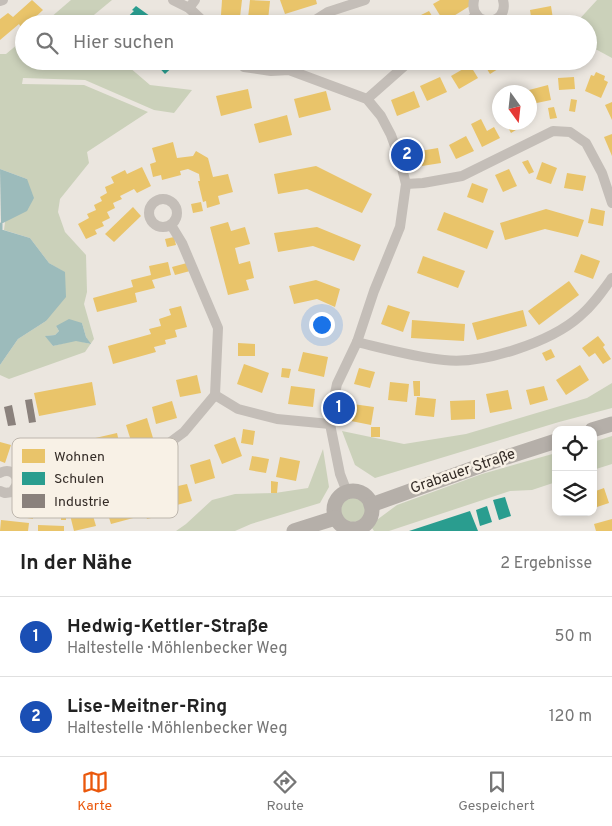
<!DOCTYPE html>
<html lang="de">
<meta charset="utf-8">
<style>
body{margin:0;font-family:Overpass,sans-serif;background:#f2f2f2;color:#222}
.controls{position:absolute;right:15px;bottom:15px;display:grid;overflow:hidden;border-radius:10px;box-shadow:0 2px 8px #0003}
.controls button{width:45px;height:45px;display:grid;place-items:center;padding:0;border:0;border-bottom:1px solid #e0e0e0;background:#fff;color:#222;font:25px sans-serif}
.compass{position:absolute;left:492px;top:85px;width:45px;height:45px;border-radius:50%;background:#fff;box-shadow:0 2px 8px #0003;rotate:165deg}
.you{position:absolute;left:321px;top:324px;width:18px;height:18px;margin:-12px;border:4px solid #fff;border-radius:50%;background:#1a73e8;box-shadow:0 0 0 8px #1a73e833}
.badge{display:grid;place-items:center;width:32px;height:32px;border-radius:50%;background:#ea580c;color:#fff;font-size:16px;font-weight:700}
.pin{position:absolute;translate:-50% -50%;border:2px solid #fff;box-shadow:0 1px 5px #0006}
.list{margin:0;padding:0;list-style:none}
h2{display:flex;justify-content:space-between;align-items:center;height:65px;margin:0;padding:0 20px;font-size:21px}
h2 small{font-size:16px;font-weight:400;color:#767676}
.list li{display:grid;grid-template-columns:32px 1fr auto;gap:15px;align-items:center;box-sizing:border-box;height:80px;padding:0 20px;border-top:1px solid #e0e0e0}
.list b{display:block;font-size:19px;white-space:nowrap}
.list p{margin:0;font-size:16px;white-space:nowrap;color:#767676}
.list em{font-size:16px;font-style:normal;color:#767676}
.icon{flex:none;width:28px;height:28px;fill:none;stroke:currentColor;stroke-width:2;stroke-linecap:round;stroke-linejoin:round}
.map{position:relative;flex:none;width:612px;height:531px;overflow:hidden}
.search{position:absolute;background:#fff;box-shadow:0 2px 8px #0003;left:15px;right:15px;top:15px;height:55px;display:flex;align-items:center;gap:12px;box-sizing:border-box;padding:0 18px;border-radius:28px;color:#767676;font-size:19px}
.sheet{height:225px;background:#fff}
nav{display:flex;justify-content:space-around;align-items:center;box-sizing:border-box;height:70px;border-top:1px solid #e0e0e0;background:#fff;font-size:14px;color:#767676}
nav a{display:grid;justify-items:center;gap:2px}
nav .on{color:#ea580c}
.map>svg:first-child{display:block}
.green{fill:#cbd1ba;fill-rule:evenodd}
.water{fill:#9cbbbb}
.homes{fill:#e9c46a}
.schools{fill:#2a9d8f}
.industry{fill:#8a817c}
.lines{fill:none;stroke-linecap:round;stroke-linejoin:round}
.stream{stroke:#9cbbbb;stroke-width:3}
.street{stroke:#c4beb8;stroke-width:10}
.secondary{stroke:#b5afa9;stroke-width:15}
.labels{text-anchor:middle;dominant-baseline:central;stroke-width:5;stroke-linejoin:round;paint-order:stroke}
.street-label{font-size:15px;fill:#342c27;stroke:#f8f1e6}
.key{fill:#f8f1e6;stroke:#bdb6ad;stroke-width:1}
.key-label{font-size:14px;fill:#342c27}
</style>
<div class="map">
<svg width="612" height="531" viewBox="0 0 612 531">
<rect width="100%" height="100%" fill="#ebe6df"/>
<g class="green">
<polygon points="71,0 112,0 83,24 43,24"/>
<polygon points="597,0 612,0 612,58 588,45 588,24 575,24"/>
<path d="M 24,39 L 24,61 L 122,61 L 150,85 L 192,90 L 174,113 L 154,110 L 85,80 L 23,78 L 22,84 L 84,85 L 148,112 L 87,152 L 89,163 L 60,199 L 58,212 L 65,232 L 86,255 L 87,292 L 84,304 L 94,339 L 85,352 L 9,379 L 0,375 L 0,365 L 18,339 L 46,321 L 64,272 L 49,263 L 30,238 L 4,230 L 5,222 L 27,179 L 0,169 L 0,54 L 6,54 ZM 82,323 L 86,337 L 90,344 L 76,340 L 53,346 L 46,336 L 55,335 L 59,331 L 56,326 Z"/>
<polygon points="612,383 612,408 559,422 375,478 355,465 342,431 404,444 466,434 587,398"/>
<polygon points="612,436 612,464 593,470 593,442"/>
<polygon points="323,449 329,487 320,503 251,524 235,531 176,531 186,524 212,500 235,494 275,493 308,488"/>
<polygon points="556,453 556,482 532,490 510,491 389,531 374,531 370,525 397,505 482,474"/>
<circle cx="353" cy="510" r="12"/>
</g>
<g class="water">
<polygon points="0,169 27,179 34,198 27,211 1,224"/>
<polygon points="0,229 30,238 49,263 65,272 66,297 46,321 18,339 0,365"/>
<polygon points="69,319 82,323 86,337 91,344 76,341 53,346 45,336 55,335 59,331 56,326"/>
</g>
<g class="homes">
<polygon points="32,0 43,10 28,24 24,24 22,29 19,24 0,40 0,19 8,13 13,17"/>
<polygon points="222,0 242,0 240,17 221,15"/>
<polygon points="250,0 270,1 268,20 248,18"/>
<polygon points="280,0 316,0 317,4 285,14"/>
<polygon points="440,0 470,0 473,4 444,22 433,4"/>
<polygon points="551,6 553,19 532,23 530,10"/>
<polygon points="429,11 437,24 406,24 419,16"/>
<polygon points="482,61 511,61 490,74"/>
<polygon points="470,65 478,78 459,89 451,76"/>
<polygon points="596,72 605,76 604,80 608,82 601,98 585,91 591,75 594,76"/>
<polygon points="440,77 447,92 427,101 420,86"/>
<polygon points="574,77 575,89 559,90 558,78"/>
<polygon points="548,85 551,100 532,104 529,90"/>
<polygon points="248,89 252,108 221,116 216,96"/>
<polygon points="326,91 331,110 299,118 294,99"/>
<polygon points="414,91 420,107 397,116 391,100"/>
<polygon points="571,99 577,100 575,112 569,111"/>
<polygon points="612,102 612,120 605,105"/>
<polygon points="554,107 557,118 550,119 548,108"/>
<polygon points="287,115 292,135 259,143 254,124"/>
<polygon points="481,119 487,131 494,127 500,138 482,147 471,124"/>
<polygon points="505,122 529,122 511,133"/>
<polygon points="612,134 612,156 604,137"/>
<polygon points="466,136 474,151 456,159 449,145"/>
<polygon points="173,142 177,158 193,156 196,151 208,158 213,177 228,174 233,192 218,196 220,204 207,208 206,201 203,202 198,181 200,181 199,174 188,169 180,171 181,175 162,180 161,175 153,177 150,164 156,162 152,148"/>
<polygon points="438,148 441,163 422,166 420,151"/>
<polygon points="528,160 534,172 529,174 522,162"/>
<polygon points="542,162 557,168 551,184 536,179"/>
<polygon points="316,166 372,194 362,213 307,189 278,194 274,174"/>
<polygon points="142,167 151,186 137,193 134,189 120,196 122,199 113,203 115,208 107,212 110,218 102,222 104,226 95,230 97,234 86,239 78,224 89,218 87,214 96,210 94,205 102,201 100,197 107,193 105,187 114,183 111,177 125,170 127,174"/>
<polygon points="509,169 517,186 503,192 495,175"/>
<polygon points="567,173 586,176 583,191 564,188"/>
<polygon points="472,183 488,189 483,203 467,197"/>
<polygon points="201,202 203,211 193,213 191,204"/>
<polygon points="133,207 141,216 114,242 105,234"/>
<polygon points="591,208 605,211 603,226 588,223"/>
<polygon points="546,209 584,220 578,237 545,229 505,240 500,223"/>
<polygon points="444,212 494,231 487,249 437,230"/>
<polygon points="228,222 231,231 245,227 250,244 235,248 239,264 250,261 254,278 246,280 249,290 228,295 210,227"/>
<polygon points="317,227 361,245 354,261 313,246 278,252 274,233"/>
<polygon points="174,237 176,245 167,247 165,239"/>
<polygon points="581,254 600,261 593,279 574,272"/>
<polygon points="423,256 465,271 458,288 417,273"/>
<polygon points="168,262 171,275 152,280 155,288 135,293 137,302 97,312 93,298 133,287 131,280 151,275 149,266"/>
<polygon points="187,263 190,271 175,275 172,267"/>
<polygon points="316,280 340,289 335,307 317,299 294,304 289,286"/>
<polygon points="569,281 579,295 539,325 528,311"/>
<polygon points="388,305 410,312 403,332 381,324"/>
<polygon points="181,306 187,327 175,330 177,337 165,340 166,344 154,347 156,352 113,364 108,346 151,334 149,329 161,326 159,319 171,315 169,309"/>
<polygon points="523,310 527,326 477,340 472,323"/>
<polygon points="412,320 465,324 464,341 411,338"/>
<polygon points="598,336 605,345 603,347 611,359 603,364 595,353 589,357 582,348"/>
<polygon points="238,343 255,344 255,356 238,356"/>
<polygon points="551,349 555,357 546,361 542,353"/>
<polygon points="303,352 328,357 324,377 298,371"/>
<polygon points="244,364 269,373 262,393 237,384"/>
<polygon points="580,365 589,380 566,395 556,380"/>
<polygon points="282,368 291,369 289,378 281,377"/>
<polygon points="359,368 375,372 370,388 354,384"/>
<polygon points="197,375 201,393 180,397 176,380"/>
<polygon points="413,381 420,381 420,396 414,396"/>
<polygon points="92,382 96,405 39,416 34,393"/>
<polygon points="390,382 409,384 407,402 388,400"/>
<polygon points="291,386 315,389 313,407 288,404"/>
<polygon points="544,386 548,400 530,405 526,390"/>
<polygon points="508,390 512,409 490,413 486,394"/>
<polygon points="417,397 436,399 434,417 415,415"/>
<polygon points="475,400 475,419 451,420 450,401"/>
<polygon points="172,401 177,418 156,424 152,407"/>
<polygon points="353,404 374,407 371,425 351,421"/>
<polygon points="147,418 153,438 132,444 126,425"/>
<rect x="371" y="427" width="9" height="10"/>
<polygon points="243,429 255,431 253,445 241,443"/>
<polygon points="117,433 122,455 44,473 39,451"/>
<polygon points="235,437 242,456 222,464 214,445"/>
<polygon points="0,442 11,445 5,463 0,461"/>
<polygon points="252,456 269,459 266,473 249,470"/>
<polygon points="280,457 300,461 296,481 276,477"/>
<polygon points="210,459 215,478 195,484 190,465"/>
<polygon points="271,481 278,482 277,493 271,493"/>
<polygon points="187,484 192,501 173,506 169,488"/>
<polygon points="604,488 609,503 594,508 593,492"/>
<polygon points="163,496 168,514 147,519 142,501"/>
<polygon points="133,504 137,517 111,524 107,511"/>
<polygon points="28,506 40,508 39,517 33,516 33,519 27,518"/>
<polygon points="56,506 66,506 66,520 61,520 61,516 57,516"/>
<polygon points="91,509 96,526 74,531 70,515"/>
<polygon points="612,519 612,531 596,531 594,524"/>
<polygon points="1,520 29,523 28,531 0,531"/>
<polygon points="38,525 64,526 64,531 38,531"/>
</g>
<g class="schools">
<polygon points="136,6 161,24 120,24 134,11 132,10"/>
<polygon points="153,61 179,61 165,74"/>
<polygon points="505,497 511,516 499,520 493,500"/>
<polygon points="487,506 492,522 480,526 476,510"/>
<polygon points="470,511 478,531 409,531"/>
</g>
<g class="industry">
<polygon points="32,399 36,422 29,423 25,400"/>
<polygon points="12,405 16,425 8,426 4,407"/>
</g>
<g class="lines">
<polyline class="stream" points="1,229 1,224"/>
<g class="street">
<polyline points="173,0 189,8 206,24"/>
<path d="M 474,0 C 468,28 510,27 503,0"/>
<polyline points="0,1 3,0"/>
<polyline points="189,8 195,0"/>
<polyline points="309,24 328,12 365,0"/>
<polyline points="464,24 477,15"/>
<polyline points="238,61 244,67 271,71 289,70 367,99 381,116 391,135 399,157 406,184 400,227 374,291 357,342 337,384 332,407 330,424 340,474 347,492"/>
<polyline points="367,99 410,61"/>
<polyline points="406,184 423,183 462,176 553,131 570,132 586,143 602,173 612,203"/>
<circle cx="163" cy="213" r="14"/>
<path d="M 357,342 C 386,349 415,357 444,360 C 482,365 551,342 580,316 C 593,305 602,292 612,278"/>
<polyline points="215,395 238,409 277,419 330,424"/>
<path d="M 0,473 C 9,468 17,473 18,483 L 12,492 L 5,493 L 0,491"/>
<polyline points="17,487 39,491 91,484 141,464 184,432 215,395 218,328 182,243 171,225"/>
<polyline points="359,528 360,531"/>
</g>
<g class="secondary">
<polyline points="592,430 612,424"/>
<circle cx="353" cy="510" r="19"/>
<polyline points="371,505 488,463 556,441"/>
<polyline points="294,531 335,518"/>
</g>
</g>
<g class="labels">
<g class="street-label">
<text transform="translate(463 472) rotate(-19)">Grabauer Straße</text>
</g>
</g>
<rect x="12" y="438" width="166" height="80" rx="8" class="key"/>
<rect x="22" y="449" width="23" height="14" fill="#e9c46a"/>
<rect x="22" y="472" width="23" height="13" fill="#2a9d8f"/>
<rect x="22" y="494" width="23" height="14" fill="#8a817c"/>
<g class="key-label">
<text x="54" y="461">Wohnen</text>
<text x="54" y="483">Schulen</text>
<text x="54" y="506">Industrie</text>
</g>
</svg>
<div class="controls">
<button><svg class="icon" aria-label="locate" viewBox="0 0 24 24"><circle cx="12" cy="12" r="6"/><path d="M12 2v4M12 18v4M2 12h4M18 12h4"/></svg></button>
<button><svg class="icon" aria-label="layers" viewBox="0 0 24 24"><path d="M12 4l9 5-9 5-9-5zM3 14l9 5 9-5"/></svg></button>
</div>
<svg class="compass" viewBox="-18 -18 36 36"><path d="M0-13l5 13h-10z" fill="#e53935"/><path d="M0 13l5-13h-10z" fill="#767676"/></svg>
<div class="you"></div>
<div class="pin badge" style="left:339px;top:408px;background:#1a4fb4">1</div>
<div class="pin badge" style="left:407px;top:155px;background:#1a4fb4">2</div>
<div class="search"><svg class="icon" aria-label="search" viewBox="0 0 24 24"><circle cx="10" cy="10" r="6"/><path d="M15 15l6 6"/></svg>Hier suchen</div>
</div>
<section class="sheet">
<h2>In der Nähe<small>2 Ergebnisse</small></h2>
<ul class="list">
<li><span class="badge" style="background:#1a4fb4">1</span><div><b>Hedwig-Kettler-Straße</b><p>Haltestelle · Möhlenbecker Weg</p></div><em>50 m</em></li>
<li><span class="badge" style="background:#1a4fb4">2</span><div><b>Lise-Meitner-Ring</b><p>Haltestelle · Möhlenbecker Weg</p></div><em>120 m</em></li>
</ul>
</section>
<nav>
<a class="on"><svg class="icon" aria-label="map" viewBox="0 0 24 24"><path d="M3 6l6-2 6 2 6-2v14l-6 2-6-2-6 2zM9 4v14M15 6v14"/></svg>Karte</a>
<a><svg class="icon" aria-label="directions" viewBox="0 0 24 24"><path d="M12 3l9 9-9 9-9-9zM9 14v-3h6M13 9l2 2-2 2"/></svg>Route</a>
<a><svg class="icon" aria-label="saved" viewBox="0 0 24 24"><path d="M7 4h10v16l-5-4-5 4z"/></svg>Gespeichert</a>
</nav>
